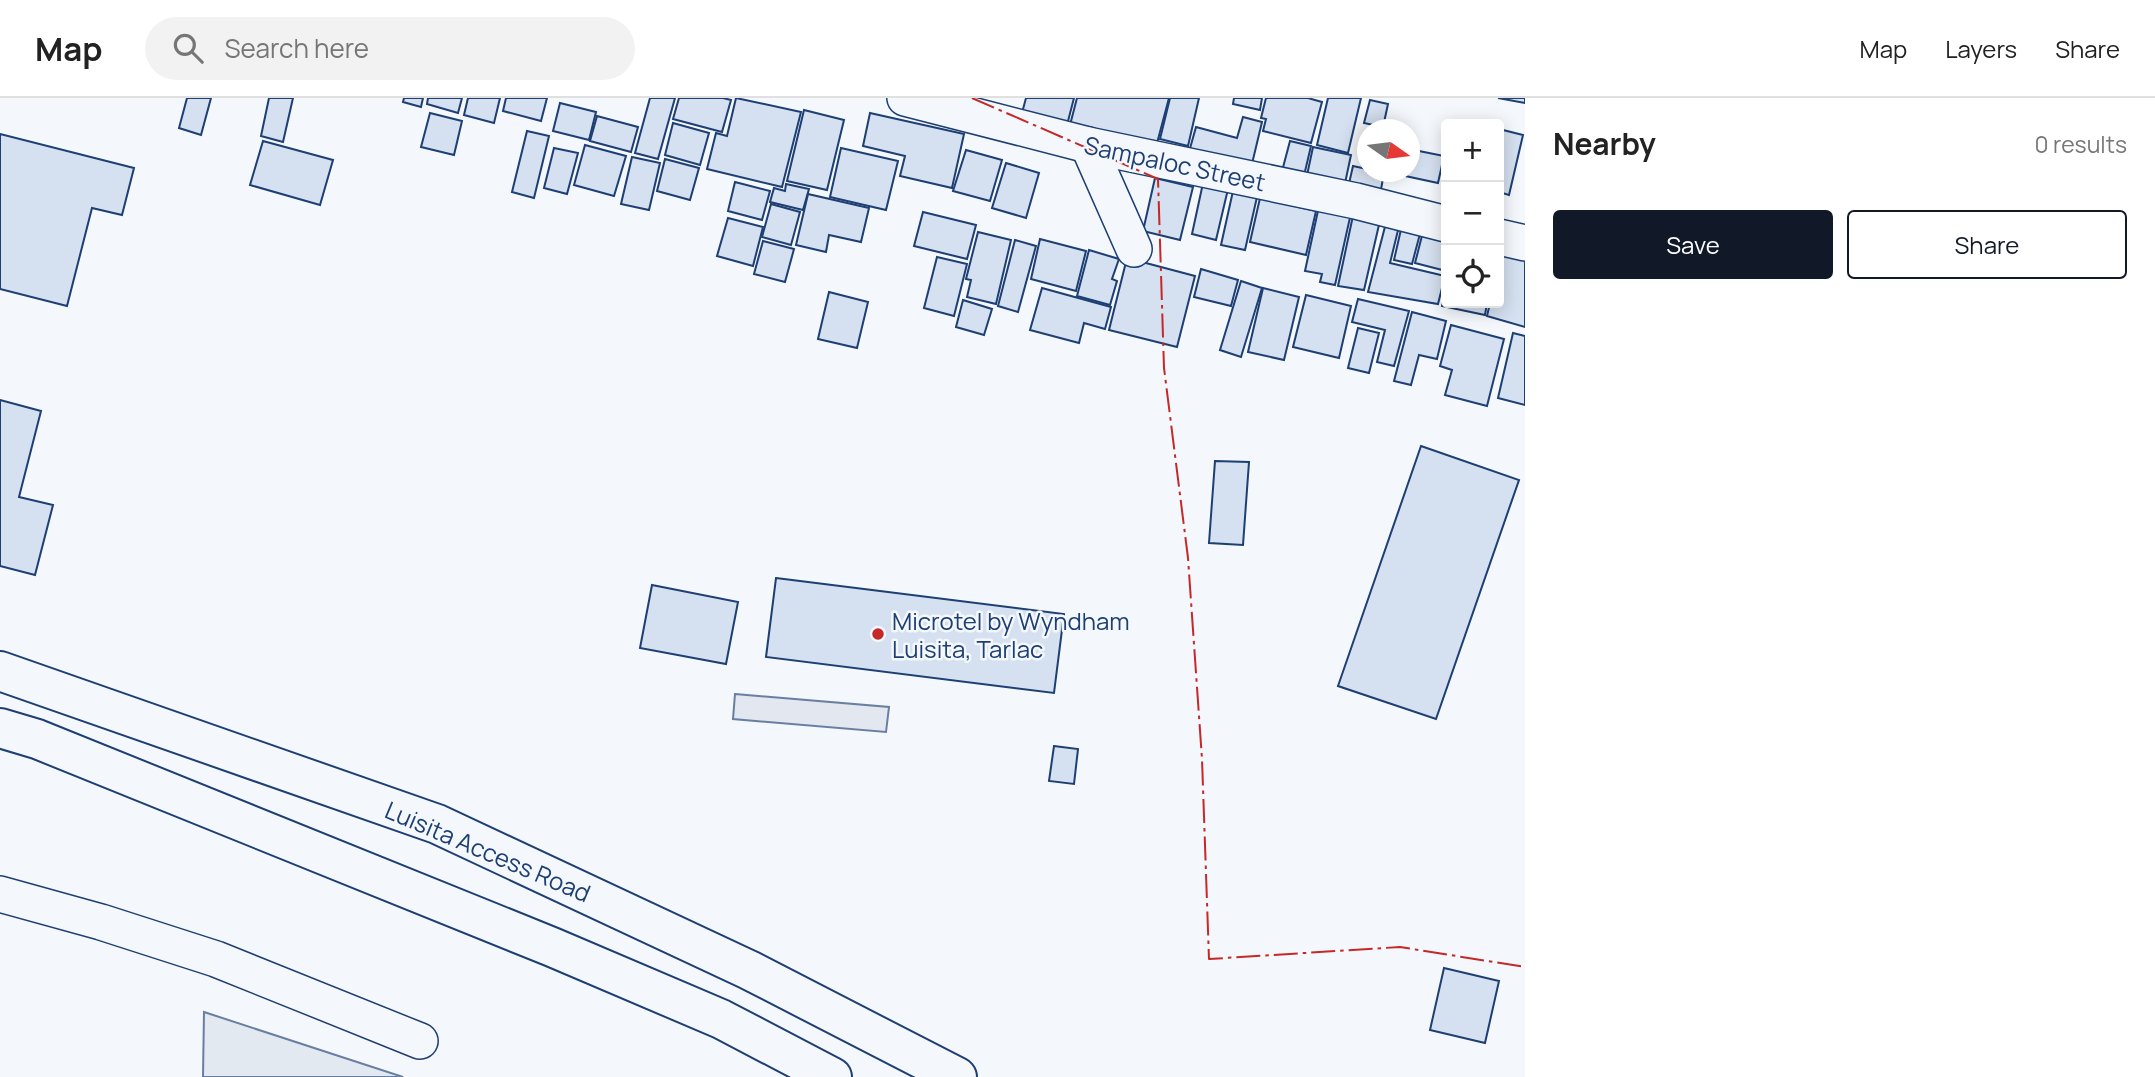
<!DOCTYPE html>
<meta charset="utf-8">
<style>
body{margin:0;font-family:Manrope,sans-serif;background:#f2f2f2;color:#222}
.controls{position:absolute;right:21px;top:21px;display:grid;overflow:hidden;border-radius:7px;box-shadow:0 4px 18px #0003}
.controls button{width:63px;height:63px;display:grid;place-items:center;padding:0;border:0;border-bottom:2px solid #e0e0e0;background:#fff;color:#222;font:35px sans-serif}
.compass{position:absolute;left:1357px;top:21px;width:63px;height:63px;border-radius:50%;background:#fff;box-shadow:0 4px 18px #0003;rotate:104deg}
.list{margin:0;padding:0;list-style:none}
h2{display:flex;justify-content:space-between;align-items:center;height:91px;margin:0;padding:0 28px;font-size:30px}
h2 small{font-size:23px;font-weight:400;color:#767676}
.actions{display:flex;gap:14px;padding:21px 28px}
.actions a{flex:1;padding:16px 0;border:2px solid #111827;border-radius:7px;text-align:center;font-size:24px;color:#111827}
.actions .main{background:#111827;color:#fff}
.icon{flex:none;width:38px;height:38px;fill:none;stroke:currentColor;stroke-width:2;stroke-linecap:round;stroke-linejoin:round}
.map{position:relative;flex:none;width:1525px;height:979px;overflow:hidden}
header{display:flex;align-items:center;gap:42px;box-sizing:border-box;height:98px;padding:0 35px;background:#fff;border-bottom:2px solid #e0e0e0}
header strong{font-size:33px}
nav{display:flex;gap:38px;margin-inline-start:auto;font-size:24px}
.search{width:490px;height:63px;background:#f2f2f2;display:flex;align-items:center;gap:18px;box-sizing:border-box;padding:0 24px;border-radius:38px;color:#767676;font-size:26px}
main{display:flex}
aside{flex:1;background:#fff}
.map>svg:first-child{display:block}
.green{fill:#e3e9f0;stroke:#687fa3;stroke-width:2}
.parking{fill:#e3e8f0;stroke:#687fa3;stroke-width:2}
.building{fill:#d5e0f0;stroke:#1d3f73;stroke-width:2}
.lines{fill:none;stroke-linecap:round;stroke-linejoin:round}
.minor-casing{stroke:#1d3f73;stroke-width:38}
.major-casing{stroke:#1d3f73;stroke-width:42}
.minor{stroke:#f4f7fb;stroke-width:35}
.major{stroke:#f4f7fb;stroke-width:38}
.power{stroke:#c62828;stroke-width:2;stroke-dasharray:24 5 3.5 5;stroke-linecap:butt}
.poi-dot{fill:#c62828;stroke:#f4f7fb;stroke-width:2.5}
.labels{text-anchor:middle;dominant-baseline:central;stroke-width:5;stroke-linejoin:round;paint-order:stroke}
.street-label{font-size:24px;fill:#1d3f73;stroke:#f4f7fb}
.poi-label{font-size:24px;fill:#1d3f73;stroke:#f4f7fb;text-anchor:start}
</style>
<header>
<strong>Map</strong>
<div class="search"><svg class="icon" aria-label="search" viewBox="0 0 24 24"><circle cx="10" cy="10" r="6"/><path d="M15 15l6 6"/></svg>Search here</div>
<nav><a>Map</a><a>Layers</a><a>Share</a></nav>
</header>
<main>
<div class="map">
<svg width="1525" height="979" viewBox="0 0 1525 979">
<rect width="100%" height="100%" fill="#f4f7fb"/>
<polygon class="green" points="204,914 403,979 203,979"/>
<polygon class="parking" points="735,596 889,609 886,634 733,621"/>
<g class="building">
<polygon points="187,0 211,0 201,37 179,30"/>
<polygon points="269,0 293,0 283,44 261,38"/>
<polygon points="404,0 423,0 421,9 403,4"/>
<polygon points="428,0 462,0 458,15 427,6"/>
<polygon points="468,0 500,0 494,25 464,17"/>
<polygon points="506,0 547,0 541,23 503,13"/>
<polygon points="650,0 675,0 658,61 635,55"/>
<polygon points="679,0 723,0 731,2 722,34 673,21"/>
<polygon points="736,0 801,14 782,89 707,71 716,35 727,38"/>
<polygon points="1026,0 1074,0 1067,27 1022,15"/>
<polygon points="1077,0 1169,0 1156,49 1070,27"/>
<polygon points="1170,0 1199,0 1188,48 1160,41"/>
<polygon points="1234,0 1262,0 1260,12 1233,6"/>
<polygon points="1266,0 1308,0 1322,4 1311,45 1263,33 1266,21 1261,20"/>
<polygon points="1328,0 1361,0 1348,55 1317,47"/>
<polygon points="1498,0 1525,0 1525,5"/>
<polygon points="1370,2 1388,6 1383,29 1364,25"/>
<polygon points="560,5 596,14 589,42 553,33"/>
<polygon points="804,12 844,22 827,92 787,83"/>
<polygon points="430,15 462,23 454,57 421,49"/>
<polygon points="870,15 964,36 952,90 900,78 905,58 863,48"/>
<polygon points="597,18 638,29 631,54 590,43"/>
<polygon points="1243,19 1262,24 1251,70 1189,54 1196,29 1237,40"/>
<polygon points="673,25 709,35 700,67 665,57"/>
<polygon points="1499,31 1523,37 1509,97 1499,94"/>
<polygon points="527,33 549,38 534,100 512,94"/>
<polygon points="0,36 134,70 122,117 92,110 67,208 0,191"/>
<polygon points="263,43 333,62 320,107 250,87"/>
<polygon points="1290,43 1311,48 1303,82 1281,77"/>
<polygon points="585,47 626,58 614,98 574,87"/>
<polygon points="1313,49 1351,57 1344,90 1306,82"/>
<polygon points="554,50 578,55 567,96 544,90"/>
<polygon points="841,50 898,63 886,112 830,99"/>
<polygon points="1409,51 1444,58 1438,85 1396,76 1397,74 1409,74"/>
<polygon points="966,52 1002,62 990,103 953,93"/>
<polygon points="632,59 660,65 649,112 621,106"/>
<polygon points="665,61 699,70 690,102 657,93"/>
<polygon points="1006,65 1039,75 1026,120 992,110"/>
<polygon points="1353,68 1367,71 1367,74 1384,75 1380,97 1348,90"/>
<polygon points="1155,80 1193,89 1180,142 1143,133"/>
<polygon points="735,84 770,93 762,122 728,113"/>
<polygon points="1203,85 1228,91 1216,142 1192,136"/>
<polygon points="786,86 809,91 803,112 770,104 774,90 785,93"/>
<polygon points="1233,93 1257,99 1245,152 1221,147"/>
<polygon points="808,96 869,110 861,144 829,137 826,154 796,147"/>
<polygon points="1260,100 1316,113 1306,157 1250,144"/>
<polygon points="771,106 800,114 791,147 762,139"/>
<polygon points="1319,108 1351,115 1335,187 1320,184 1322,176 1305,173"/>
<polygon points="1354,113 1381,118 1364,192 1338,188"/>
<polygon points="923,114 976,127 967,161 914,148"/>
<polygon points="728,120 763,129 753,168 717,158"/>
<polygon points="1387,121 1400,124 1390,165 1445,178 1438,206 1368,194"/>
<polygon points="1425,126 1446,131 1446,173 1415,165"/>
<polygon points="1402,127 1421,132 1412,166 1394,162"/>
<polygon points="978,134 1011,142 996,206 967,199 971,182 966,181"/>
<polygon points="1040,141 1086,153 1076,193 1031,181"/>
<polygon points="1015,142 1036,148 1018,214 998,208"/>
<polygon points="763,143 794,151 785,184 754,176"/>
<polygon points="1504,149 1525,154 1525,229 1487,218 1490,205 1499,205 1499,170"/>
<polygon points="1089,152 1119,161 1112,181 1117,183 1110,207 1077,198"/>
<polygon points="937,159 967,166 954,218 924,210"/>
<polygon points="1127,160 1195,178 1177,249 1109,232"/>
<polygon points="1201,171 1238,182 1231,208 1194,199"/>
<polygon points="1241,183 1262,190 1241,259 1220,252"/>
<polygon points="1446,188 1446,205 1487,205 1485,217 1442,208"/>
<polygon points="1042,190 1111,209 1105,231 1084,225 1079,245 1030,232"/>
<polygon points="1263,190 1299,199 1284,262 1248,254"/>
<polygon points="829,194 868,204 857,250 818,241"/>
<polygon points="1306,197 1351,208 1339,260 1293,249"/>
<polygon points="1358,201 1409,213 1394,268 1377,264 1385,232 1352,224"/>
<polygon points="963,202 992,211 984,237 956,229"/>
<polygon points="1412,214 1446,223 1437,261 1419,257 1411,287 1394,283"/>
<polygon points="1451,227 1504,241 1487,308 1445,297 1452,272 1440,268"/>
<polygon points="1358,230 1379,235 1369,275 1348,270"/>
<polygon points="1513,235 1525,238 1525,307 1498,300"/>
<polygon points="0,302 41,313 19,399 53,407 35,477 0,468"/>
<polygon points="1421,348 1519,382 1436,621 1338,588"/>
<polygon points="1215,363 1249,364 1243,447 1209,445"/>
<polygon points="776,480 1064,516 1054,595 766,559"/>
<polygon points="652,487 738,504 726,566 640,550"/>
<polygon points="1054,648 1078,651 1074,686 1049,683"/>
<polygon points="1444,870 1499,883 1485,945 1430,932"/>
</g>
<g class="lines">
<g class="minor-casing">
<g id="minor">
<polyline points="905,0 1088,47 1356,103 1446,126"/>
<polyline points="1088,47 1134,151"/>
<polyline points="1499,139 1525,145"/>
<polyline points="0,796 101,824 216,861 420,943"/>
</g>
</g>
<g class="major-casing">
<g id="major">
<polyline points="0,573 437,726 749,872 957,979"/>
<polyline points="0,630 37,641 552,849 721,921 832,979"/>
</g>
</g>
<use href="#minor" class="minor"/>
<use href="#major" class="major"/>
<polyline class="power" points="972,0 1158,81 1164,270 1188,460 1202,661 1209,861 1400,849 1525,869"/>
</g>
<circle class="poi-dot" cx="878" cy="536" r="7"/>
<g class="labels">
<g class="street-label">
<text transform="translate(1175 65) rotate(12)">Sampaloc Street</text>
<text transform="translate(488 753) rotate(23)">Luisita Access Road</text>
</g>
<g class="poi-label">
<text x="892" y="522">Microtel by Wyndham<tspan x="892" dy="28">Luisita, Tarlac</tspan></text>
</g>
</g>
</svg>
<div class="controls">
<button>+</button>
<button>−</button>
<button><svg class="icon" aria-label="locate" viewBox="0 0 24 24"><circle cx="12" cy="12" r="6"/><path d="M12 2v4M12 18v4M2 12h4M18 12h4"/></svg></button>
</div>
<svg class="compass" viewBox="-18 -18 36 36"><path d="M0-13l5 13h-10z" fill="#e53935"/><path d="M0 13l5-13h-10z" fill="#767676"/></svg>
</div>
<aside>
<h2>Nearby<small>0 results</small></h2>
<ul class="list">
</ul>
<div class="actions"><a class="main">Save</a><a>Share</a></div>
</aside>
</main>
